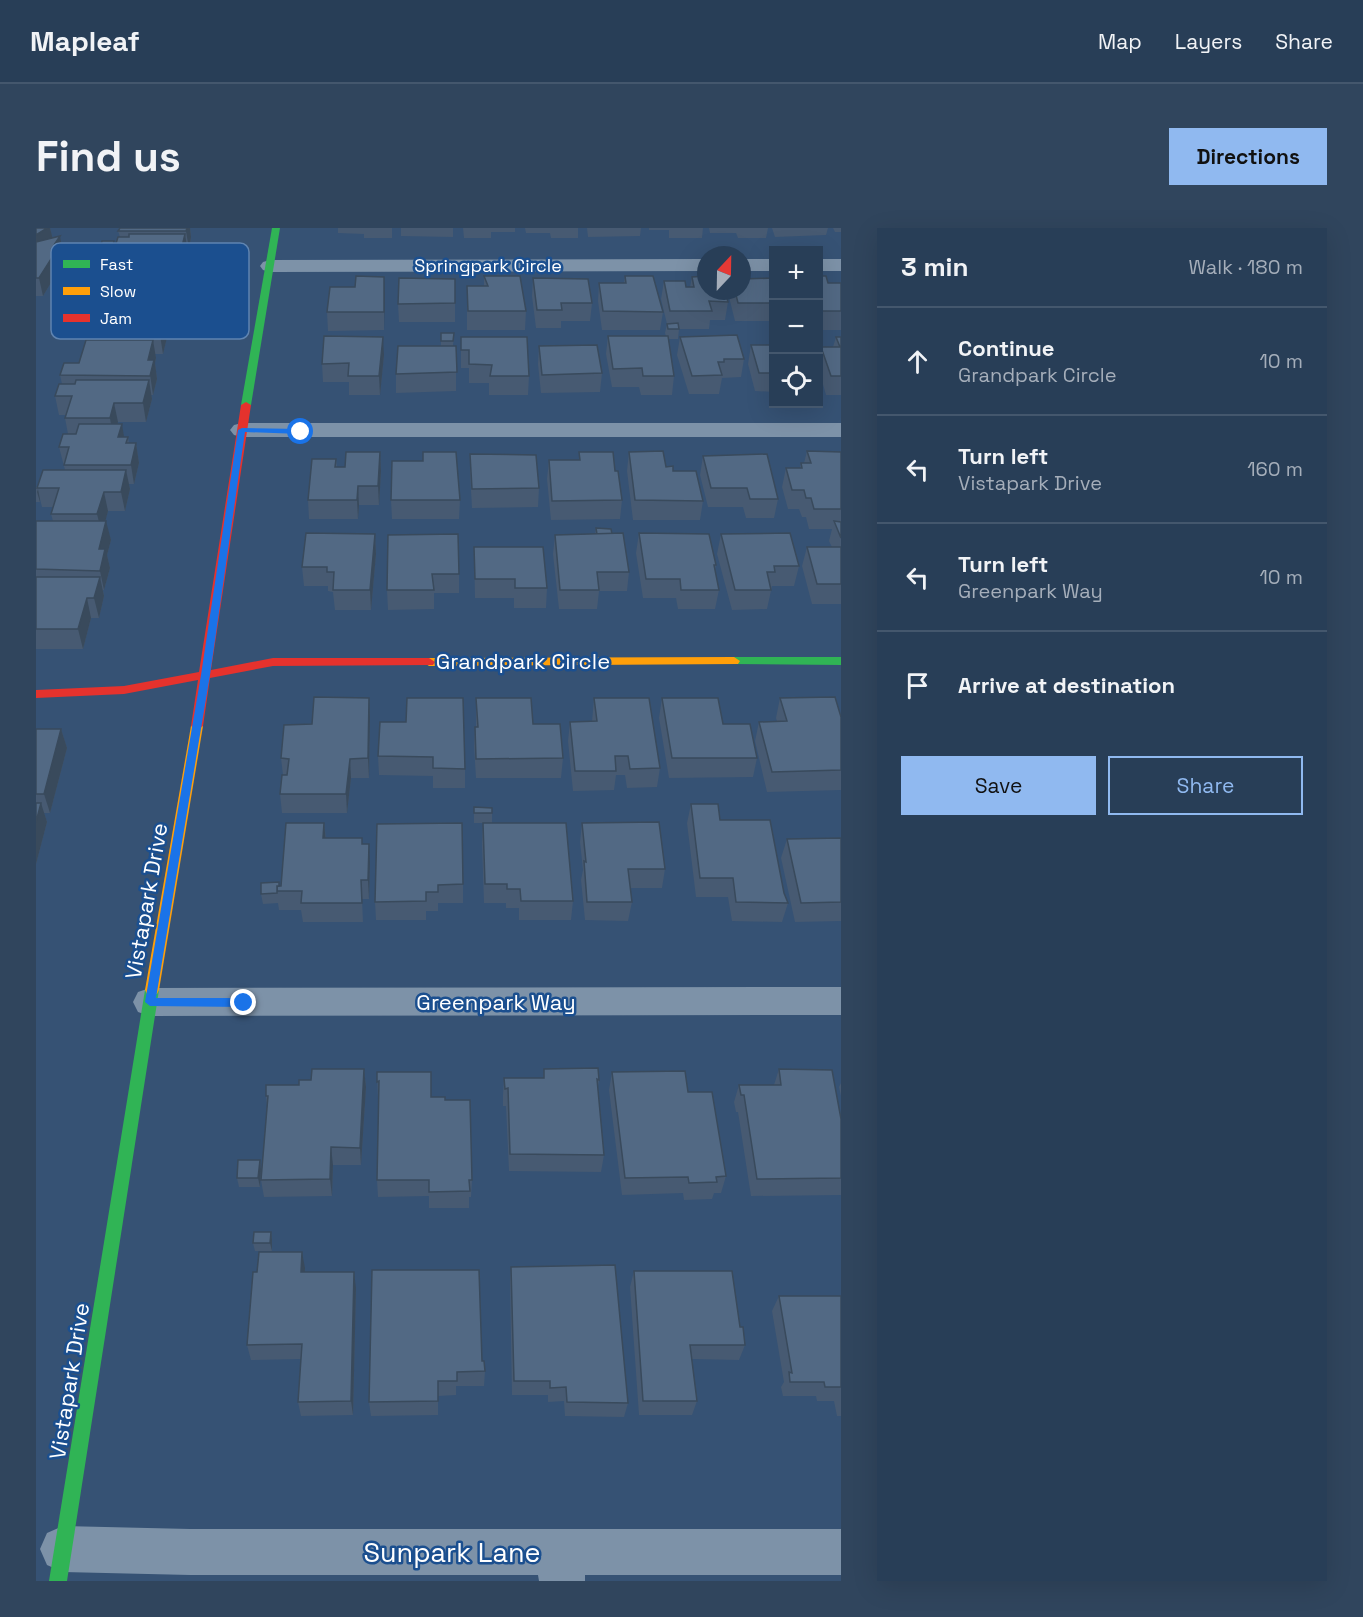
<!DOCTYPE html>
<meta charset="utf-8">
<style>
body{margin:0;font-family:"Space Grotesk",sans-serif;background:#30455d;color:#f1f3f6}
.controls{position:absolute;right:18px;top:18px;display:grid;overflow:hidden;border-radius:0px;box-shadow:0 6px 24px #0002}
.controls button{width:54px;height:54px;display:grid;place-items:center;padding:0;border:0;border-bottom:2px solid #44576d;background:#283e57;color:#f1f3f6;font:30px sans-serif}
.compass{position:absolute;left:661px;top:18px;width:54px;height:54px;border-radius:50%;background:#283e57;box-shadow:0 6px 24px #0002;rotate:22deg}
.stop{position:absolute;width:18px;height:18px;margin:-14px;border:4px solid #1a73e8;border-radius:50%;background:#fff}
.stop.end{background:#1a73e8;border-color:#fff;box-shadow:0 2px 6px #0008}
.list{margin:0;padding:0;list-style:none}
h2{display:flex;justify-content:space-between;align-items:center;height:78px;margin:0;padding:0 24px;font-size:26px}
h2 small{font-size:20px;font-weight:400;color:#a5aeba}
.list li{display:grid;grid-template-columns:39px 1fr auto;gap:18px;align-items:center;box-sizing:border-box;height:108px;padding:0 24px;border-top:2px solid #44576d}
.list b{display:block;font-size:22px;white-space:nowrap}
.list p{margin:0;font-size:20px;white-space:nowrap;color:#a5aeba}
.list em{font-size:20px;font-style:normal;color:#a5aeba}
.actions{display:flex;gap:12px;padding:18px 24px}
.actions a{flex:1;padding:14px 0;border:2px solid #90b9f0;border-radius:0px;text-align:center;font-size:21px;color:#90b9f0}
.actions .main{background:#90b9f0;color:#111}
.icon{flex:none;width:33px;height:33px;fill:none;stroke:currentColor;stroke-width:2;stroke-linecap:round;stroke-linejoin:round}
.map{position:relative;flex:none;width:805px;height:1353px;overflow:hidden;border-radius:0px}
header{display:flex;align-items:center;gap:36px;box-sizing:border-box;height:84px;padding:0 30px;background:#283e57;border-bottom:2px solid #44576d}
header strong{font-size:28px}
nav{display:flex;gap:33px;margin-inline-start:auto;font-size:21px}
.intro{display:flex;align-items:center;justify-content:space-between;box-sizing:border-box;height:144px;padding:0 36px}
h1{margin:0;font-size:42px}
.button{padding:15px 27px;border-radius:0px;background:#90b9f0;color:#111;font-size:21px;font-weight:700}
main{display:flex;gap:36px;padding:0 36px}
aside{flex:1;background:#283e57;border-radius:0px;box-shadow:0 6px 24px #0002}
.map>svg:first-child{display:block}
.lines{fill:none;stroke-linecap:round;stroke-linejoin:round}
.street{fill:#7d92a8;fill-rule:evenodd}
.fast{fill:#30b455;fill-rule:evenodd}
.slow{fill:#ff9f0a;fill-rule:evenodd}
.jam{fill:#e5322d;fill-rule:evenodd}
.wall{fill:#475a72}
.shaded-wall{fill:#394a5c}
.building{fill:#526984;stroke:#394a5c;stroke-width:1.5}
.route{fill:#1a73e8}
.labels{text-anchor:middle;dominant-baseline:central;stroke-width:5;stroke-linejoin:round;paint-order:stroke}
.far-street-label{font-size:18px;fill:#fff;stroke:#1b4f8f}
.street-label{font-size:22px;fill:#fff;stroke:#1b4f8f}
.near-street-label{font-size:27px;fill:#fff;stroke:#1b4f8f}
.key{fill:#1b4f8f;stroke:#5f84b1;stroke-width:1.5}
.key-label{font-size:16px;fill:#fff}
</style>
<header>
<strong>Mapleaf</strong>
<nav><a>Map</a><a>Layers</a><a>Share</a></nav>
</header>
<div class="intro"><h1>Find us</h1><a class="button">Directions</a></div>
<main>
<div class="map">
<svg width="805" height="1353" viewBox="0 0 805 1353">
<rect width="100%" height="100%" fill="#365274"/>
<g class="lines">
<g class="street">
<polygon points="670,31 670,43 234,44 227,42 224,38 227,34 234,32"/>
<rect x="706" y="31" width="32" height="12"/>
<rect x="782" y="31" width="23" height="12"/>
<polygon points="206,195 805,195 805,209 206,209 198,207 194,202 198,197"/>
<polygon points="805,759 805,787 114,788 102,784 97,774 102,764 114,760"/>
<polygon points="27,1298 154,1301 805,1301 805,1347 549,1347 549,1353 503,1353 502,1347 154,1347 27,1344 11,1337 4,1321 11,1305"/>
</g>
<g class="fast">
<polygon points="236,0 244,0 215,177 210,180 205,177"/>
<polygon points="698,429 805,429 805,437 694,436 692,433"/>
<polygon points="116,756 121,758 123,762 31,1353 13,1353 109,762 111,758"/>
</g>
<g class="slow">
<polygon points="698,429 704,433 702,436 393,438 387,434 393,430"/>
<polygon points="161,494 167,498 123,762 121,766 111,766 109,762 155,498"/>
</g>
<polygon class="jam" points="210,174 215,177 175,442 237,430 393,430 399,434 397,437 237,438 174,450 167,498 161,502 155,498 162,452 88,466 0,470 0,462 88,458 163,444 205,177"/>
</g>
<g class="wall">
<polygon points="0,0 14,0 16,10 27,26 24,31 25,38 7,68 0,68"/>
<polygon points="154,0 155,9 153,21 151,21 152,24 145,53 129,53 129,55 137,55 140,73 137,88 135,88 135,93 127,126 119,126 120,130 119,135 121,151 117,167 115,167 116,171 110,194 82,194 81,196 88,209 92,209 93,215 100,215 103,235 98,256 93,256 94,261 89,283 72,283 69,293 75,312 71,327 74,340 68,362 67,362 68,368 63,390 55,390 47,421 0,421 0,293 17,293 15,286 18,279 6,279 4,271 4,274 0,274 0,259 1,259 29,242 23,219 32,206 29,190 30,187 23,187 19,168 26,156 24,147 43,135 50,113 49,107 68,88 80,74 80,70 84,53 77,53 74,35 76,27 66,27 65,18 78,13 79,19 84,9 82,3"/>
<polygon points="302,0 356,0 356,10 328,10 328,6 302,5"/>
<polygon points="365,0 417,0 417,9 365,8"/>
<polygon points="427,0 479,0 479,4 455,4 455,10 428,10"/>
<polygon points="489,0 542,0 542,10 515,10 514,5 490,5"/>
<polygon points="551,0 605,0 604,8 552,9"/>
<polygon points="613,0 667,0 666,10 633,10 633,2 613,2"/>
<polygon points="673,0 732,0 730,10 702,10 700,5 674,5"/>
<polygon points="736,0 792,0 790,7 739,9"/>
<polygon points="797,0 805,0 805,4 799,4"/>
<polygon points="448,48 490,83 489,102 431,102 431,58 448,58"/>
<polygon points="589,48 627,84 624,102 566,102 562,73 563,55 588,55"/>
<polygon points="783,48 792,55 805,55 805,102 783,102"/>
<polygon points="348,49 348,102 292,103 291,84 319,59"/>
<polygon points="656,49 692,74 689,92 674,92 673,101 643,101 642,111 632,111 638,148 636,167 605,167 603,159 576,159 570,126 572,108 630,108 629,105 631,96 625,71 628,53 650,59 654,59"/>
<polygon points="497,50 556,75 554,93 525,93 525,100 500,100 496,68"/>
<polygon points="738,50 738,93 699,93 693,69 694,63 706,63"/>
<polygon points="419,51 419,94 363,94 362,76"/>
<polygon points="37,65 39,74 37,80 27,80 25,70"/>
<polygon points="405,105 418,105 417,118 420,118 420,163 360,165 360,146 405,118"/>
<polygon points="425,109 493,148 492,167 453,167 453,155 433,155 433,140 425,140"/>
<polygon points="644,109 708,131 705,149 686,150 683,166 653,166 641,127"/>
<polygon points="800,109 805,109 805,167 790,167 783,142 783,131 785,119 797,119"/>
<polygon points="715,117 738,117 738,164 719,163 712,136"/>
<polygon points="503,118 566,145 564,164 505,165 502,136"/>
<polygon points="348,127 344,167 313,167 313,154 287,154 286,136"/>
<polygon points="771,223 805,224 805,376 776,376 766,338 771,319 796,319 793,313 796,301 773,301 770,289 766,289 763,281 752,281 746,259 750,240 764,240 765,235 768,235"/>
<polygon points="344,224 345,243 343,277 323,277 322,291 273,291 272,272 300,231 301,239 309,239"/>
<polygon points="543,224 579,243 586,272 584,291 515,292 511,251 513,232 543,232"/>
<polygon points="593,224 630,239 637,243 667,273 664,292 597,292 591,243"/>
<polygon points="434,226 503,260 502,279 436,280 434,245"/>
<polygon points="667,228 742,271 738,290 710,290 707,279 672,279 664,247"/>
<polygon points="355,272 424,272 423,291 356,291"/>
<polygon points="560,300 576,306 593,344 591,363 563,363 561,381 523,381 517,326 519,307 559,306"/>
<polygon points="603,305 680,337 679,342 683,362 679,381 642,381 640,370 607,370 600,325"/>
<polygon points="339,306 340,326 335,382 299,382 297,364 292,363 292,358 268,358 266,339"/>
<polygon points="685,306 763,338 758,358 736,358 731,381 696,382 681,326"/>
<polygon points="352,307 423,346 423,365 398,365 398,381 352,382 351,362"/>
<polygon points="438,319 511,360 510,380 478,380 478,370 439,370"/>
<polygon points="333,470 334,489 333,550 315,550 311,585 246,585 244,566 247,547 245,530 276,496"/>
<polygon points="440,470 497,496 527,530 525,550 440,550 438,518 439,499 440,499"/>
<polygon points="558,470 624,540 621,559 591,560 589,547 580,547 578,562 537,563 532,513 534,494 556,494"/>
<polygon points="626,470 687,496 721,530 717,549 633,550 623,490"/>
<polygon points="744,470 805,489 805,562 731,564 719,513 723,494 741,493 740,490"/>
<polygon points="344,494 429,541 429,560 397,560 397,548 343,547 342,528"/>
<polygon points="0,501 25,501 31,520 14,585 8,585 11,594 0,636"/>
<polygon points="655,576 684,592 748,665 752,675 746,694 696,693 692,669 660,669 651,595"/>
<polygon points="438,579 456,580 456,595 438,595"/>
<polygon points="288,595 290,610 327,616 334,635 333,671 326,671 327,694 267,694 265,682 243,682 242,675 227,676 225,666 245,658"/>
<polygon points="447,595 537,673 535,692 483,692 483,680 470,680 470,675 448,675 446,615"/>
<polygon points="546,595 629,641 626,660 594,660 596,674 592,693 549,692 545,652 547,642 544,614"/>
<polygon points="341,596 427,656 427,675 402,675 402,683 390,683 390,692 340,692 339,674"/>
<polygon points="805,610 805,693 759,694 745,630 751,611"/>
<polygon points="328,841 330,859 325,937 297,937 296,968 228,969 225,952 231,878 230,868 275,852"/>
<polygon points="508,841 563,852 562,859 568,927 565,944 473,943 470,878 467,878 467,867 468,850 507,850"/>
<polygon points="743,841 805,891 805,967 715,968 702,884 700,884 698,874 703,857 738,857"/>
<polygon points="341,844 395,869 409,872 436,952 435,969 433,969 433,980 393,980 393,968 342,969 341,952 343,871 342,871"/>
<polygon points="576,844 652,864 690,948 685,965 678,965 676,971 648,972 647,965 586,967 573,862"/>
<polygon points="805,855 805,868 803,859"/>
<polygon points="224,932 225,941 224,959 203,959 201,950"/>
<polygon points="235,1004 236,1012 236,1023 219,1023 217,1015"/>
<polygon points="475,1039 592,1175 588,1189 529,1188 528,1173 512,1174 512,1167 476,1167 474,1054"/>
<polygon points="269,1040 268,1044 320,1060 317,1187 265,1188 262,1174 265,1131 215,1132 211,1117"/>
<polygon points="598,1043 704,1099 709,1117 703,1132 656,1131 661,1173 656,1187 603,1187 594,1059"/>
<polygon points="743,1068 805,1068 805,1188 801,1188 798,1173 781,1173 780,1168 747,1168 745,1159 748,1154 736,1083"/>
<polygon points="446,1133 449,1143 448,1158 420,1158 420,1167 402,1168 402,1187 335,1188 333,1174"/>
</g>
<g class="shaded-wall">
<polygon points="11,0 14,0 18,16 0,27 0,7"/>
<polygon points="151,0 154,0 155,9 153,21 150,3"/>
<polygon points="149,6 152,24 145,53 142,35"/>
<polygon points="24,8 27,26 24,31 25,38 7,68 3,50 16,20"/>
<polygon points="127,39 130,57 123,55"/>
<polygon points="348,49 349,67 348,102"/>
<polygon points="137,55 140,73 137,88 134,70"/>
<polygon points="37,65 39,74 37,80 35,70"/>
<polygon points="133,75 135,93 127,126 124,107"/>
<polygon points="347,109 348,127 344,167 343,148"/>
<polygon points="117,112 120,130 119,135 121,151 117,167 112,132"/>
<polygon points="113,152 116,171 110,194 107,175"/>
<polygon points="78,175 82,194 77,209 74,190"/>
<polygon points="86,196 89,215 82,209"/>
<polygon points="100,215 103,235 98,256 95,237"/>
<polygon points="344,224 345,243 343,277 342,258"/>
<polygon points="90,242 94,261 89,283 85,264"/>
<polygon points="322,258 323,277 322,291 321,272"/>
<polygon points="2,261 4,271 4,274 1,264"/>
<polygon points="68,264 72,283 66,306 61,286"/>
<polygon points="70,293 75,312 71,327 74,340 68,362 64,343 63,321"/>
<polygon points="339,306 340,326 335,382 334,362"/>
<polygon points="64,349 68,368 63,390 58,370"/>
<polygon points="51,370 55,390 47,421 42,401"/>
<polygon points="333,470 334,489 333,550 332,530"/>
<polygon points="25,501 31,520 14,585 8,566"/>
<polygon points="314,531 315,550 311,585 310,566"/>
<polygon points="5,575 11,594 0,636 0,594"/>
<polygon points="288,595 290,614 287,610"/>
<polygon points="333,616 334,635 333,671 332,652"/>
<polygon points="328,841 330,859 325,937 324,920"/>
<polygon points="295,919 297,937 296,968 294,951"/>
<polygon points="224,932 225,941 224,959 222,950"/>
<polygon points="235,1004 236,1012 236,1023 234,1015"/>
<polygon points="266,1024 269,1040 268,1060 265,1044"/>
<polygon points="318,1044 320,1060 317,1187 315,1173"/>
</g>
<g class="building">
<polygon points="0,0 11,0 0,7"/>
<polygon points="84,0 151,0 150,3 82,3"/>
<polygon points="93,6 149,6 142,35 74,35 82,9 93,9"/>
<polygon points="24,8 16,20 22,20 3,50 0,50 0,14"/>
<polygon points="66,13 78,13 77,18 65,18"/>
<polygon points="320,48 348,49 348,84 291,84 294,59 319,59"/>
<polygon points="448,48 484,48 490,83 432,83 431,58 452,58"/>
<polygon points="589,48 617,48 627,84 567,83 563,55 590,55"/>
<polygon points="670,48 670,63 689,63 692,74 673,73 676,83 634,83 628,53 649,53 650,59 658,59 656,49"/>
<polygon points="783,48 790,48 792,55 805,55 805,83 783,83"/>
<polygon points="363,50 419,51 419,75 362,76"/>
<polygon points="497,50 552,51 556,75 525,75 526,82 501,82"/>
<polygon points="738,50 738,75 702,75 699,63 706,63 706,51"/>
<polygon points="642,95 643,101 632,101 631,96"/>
<polygon points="405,105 418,105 417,113 405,113"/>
<polygon points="701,107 708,131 688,131 688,134 682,134 686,147 656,148 644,109"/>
<polygon points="288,108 347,109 343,148 312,148 313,135 286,136"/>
<polygon points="572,108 632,108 638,148 607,148 606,140 577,141"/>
<polygon points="425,109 491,109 493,148 454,148 456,137 433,136 433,122 425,122"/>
<polygon points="800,109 805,109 805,148 795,148 785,119 804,119"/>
<polygon points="50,112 117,112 112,132 118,132 114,148 24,147 28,135 43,135"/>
<polygon points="561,117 566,145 506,147 503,118"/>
<polygon points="715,117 738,117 738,145 723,145"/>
<polygon points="362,118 420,118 421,144 360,146"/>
<polygon points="40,152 113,152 107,175 78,175 74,190 29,190 36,168 19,168 23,156 39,156"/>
<polygon points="43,196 86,196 82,209 92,209 90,215 100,215 95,237 28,237 33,219 23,219 27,206 40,206"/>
<polygon points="627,223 630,239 637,238 637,243 660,243 667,273 599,272 593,224"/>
<polygon points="771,223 805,224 805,281 778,281 775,270 770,270 768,262 756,262 750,240 766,240 765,235 775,235"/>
<polygon points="310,224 344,224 342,258 322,258 321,272 272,272 276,231 300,231 299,239 309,239"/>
<polygon points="387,224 420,224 424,272 355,272 356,233 387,233"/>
<polygon points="543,224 577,224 579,243 582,243 586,272 516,273 513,232 544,232"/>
<polygon points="434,226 500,227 503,260 436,261"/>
<polygon points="731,226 742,271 714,271 711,260 675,260 667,228"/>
<polygon points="7,242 90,242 85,264 68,264 61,286 15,286 23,260 1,260"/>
<polygon points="0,293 70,293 63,321 69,321 64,343 0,341"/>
<polygon points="798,293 805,294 805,310"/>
<polygon points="560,300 575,301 576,306 561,306"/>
<polygon points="270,305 339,306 334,362 297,362 298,344 291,344 291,339 266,339"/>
<polygon points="587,305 593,344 561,344 563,362 524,362 519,307"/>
<polygon points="603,305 673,306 680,337 678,337 683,362 645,362 644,351 610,351"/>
<polygon points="754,305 763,338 738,338 739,344 731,344 735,362 699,362 685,306"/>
<polygon points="422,306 423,346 396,346 398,362 351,362 352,307"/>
<polygon points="438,319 507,319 511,360 479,360 479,351 439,351"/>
<polygon points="771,319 805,319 805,356 781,356"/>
<polygon points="0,349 64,349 58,370 51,370 42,401 0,401"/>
<polygon points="278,469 333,470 332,530 314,531 310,566 244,566 246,547 251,547 253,531 245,530 248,497 276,496"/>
<polygon points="799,469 805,489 805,542 736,544 723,494 751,493 744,470"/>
<polygon points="371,470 427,470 429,541 397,540 397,529 342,528 344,494 370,494"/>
<polygon points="440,470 495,470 497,496 524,496 527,530 440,531 439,499 442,499"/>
<polygon points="558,470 613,470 624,540 594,541 592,528 579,528 580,543 539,543 534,494 561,493"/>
<polygon points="626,470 682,470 687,496 714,496 721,530 636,530"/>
<polygon points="0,501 25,501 8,566 0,566"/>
<polygon points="0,575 5,575 0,594"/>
<polygon points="655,576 682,576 684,592 734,592 748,665 752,675 700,674 697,650 664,650"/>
<polygon points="438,579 456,580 456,585 438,585"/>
<polygon points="623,594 629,641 592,641 596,674 551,674 548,633 550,634 546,595"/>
<polygon points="250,595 288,595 287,610 326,610 326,616 333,616 332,652 325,652 326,675 265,675 266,663 241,663 241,658 245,658"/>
<polygon points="426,595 427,656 402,657 402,664 390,664 390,673 339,674 341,596"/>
<polygon points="447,595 530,595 537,673 485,673 484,661 471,661 471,656 449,656"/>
<polygon points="805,610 805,674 765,675 751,611"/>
<polygon points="243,654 243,658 241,658 241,665 225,666 225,655"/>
<polygon points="562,840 563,852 561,851 568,927 474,926 472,860 469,861 468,850 508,850 508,841"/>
<polygon points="276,841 328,841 324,920 295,919 294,951 225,952 232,868 230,868 230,857 263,857 263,852 275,852"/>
<polygon points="743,841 796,842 805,891 805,950 721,951 708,867 705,867 703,857 745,857"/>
<polygon points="649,843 652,864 676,864 690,948 680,949 681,954 653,955 652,949 589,950 576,844"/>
<polygon points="341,844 395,844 395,869 409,869 409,872 434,872 436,952 433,952 434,963 393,964 393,952 341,952 343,853 341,854"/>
<polygon points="202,932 224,932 222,950 201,950"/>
<polygon points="218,1004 235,1004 234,1015 217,1015"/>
<polygon points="223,1024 266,1024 265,1044 318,1044 315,1173 262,1174 266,1116 211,1117 217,1044 221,1044"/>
<polygon points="579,1037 592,1175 531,1174 530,1159 514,1160 514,1153 478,1153 475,1039"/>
<polygon points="336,1042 443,1042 446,1133 448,1133 449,1143 421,1144 421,1153 402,1153 402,1173 333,1174"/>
<polygon points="598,1043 696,1043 704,1099 707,1099 709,1117 654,1117 661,1173 607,1173"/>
<polygon points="743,1068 805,1068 805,1159 789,1159 788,1154 754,1154 753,1144 756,1145"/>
</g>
<polygon class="route" points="206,200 265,201 268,204 265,206 209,204 174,447 120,770 208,770 213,775 208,779 114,778 109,774 165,447 202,202"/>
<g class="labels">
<g class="far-street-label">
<text x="452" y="37">Springpark Circle</text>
</g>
<g class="street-label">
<text x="487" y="433">Grandpark Circle</text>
<text transform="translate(110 673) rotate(-80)">Vistapark Drive</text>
<text x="460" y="774">Greenpark Way</text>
<text transform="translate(33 1153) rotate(-81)">Vistapark Drive</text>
</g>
<g class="near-street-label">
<text x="416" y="1324">Sunpark Lane</text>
</g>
</g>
<rect x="15" y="15" width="198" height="96" rx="9" class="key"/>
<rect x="27" y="32" width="27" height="8" fill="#30b455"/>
<rect x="27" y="59" width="27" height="8" fill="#ff9f0a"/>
<rect x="27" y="86" width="27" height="8" fill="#e5322d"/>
<g class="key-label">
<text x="64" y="42">Fast</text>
<text x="64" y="69">Slow</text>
<text x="64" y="96">Jam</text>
</g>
</svg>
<div class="controls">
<button>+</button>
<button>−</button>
<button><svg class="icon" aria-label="locate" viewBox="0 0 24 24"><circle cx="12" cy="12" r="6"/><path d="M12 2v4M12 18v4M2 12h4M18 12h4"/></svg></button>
</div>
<svg class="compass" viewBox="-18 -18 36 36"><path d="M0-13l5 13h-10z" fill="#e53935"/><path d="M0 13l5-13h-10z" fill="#a5aeba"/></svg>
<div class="stop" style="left:265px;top:204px"></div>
<div class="stop end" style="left:208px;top:775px"></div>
</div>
<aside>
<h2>3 min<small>Walk · 180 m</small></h2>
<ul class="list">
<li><svg class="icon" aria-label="ahead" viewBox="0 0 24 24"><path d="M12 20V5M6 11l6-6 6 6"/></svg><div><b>Continue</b><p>Grandpark Circle</p></div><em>10 m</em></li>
<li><svg class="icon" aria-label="left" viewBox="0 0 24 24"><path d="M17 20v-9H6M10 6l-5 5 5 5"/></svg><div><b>Turn left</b><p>Vistapark Drive</p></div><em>160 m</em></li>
<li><svg class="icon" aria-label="left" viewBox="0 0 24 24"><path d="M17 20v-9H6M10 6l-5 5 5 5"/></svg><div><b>Turn left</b><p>Greenpark Way</p></div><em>10 m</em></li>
<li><svg class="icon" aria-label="arrive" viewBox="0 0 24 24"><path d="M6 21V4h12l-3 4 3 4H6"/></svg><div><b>Arrive at destination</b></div></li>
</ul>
<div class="actions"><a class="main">Save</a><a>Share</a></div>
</aside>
</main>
